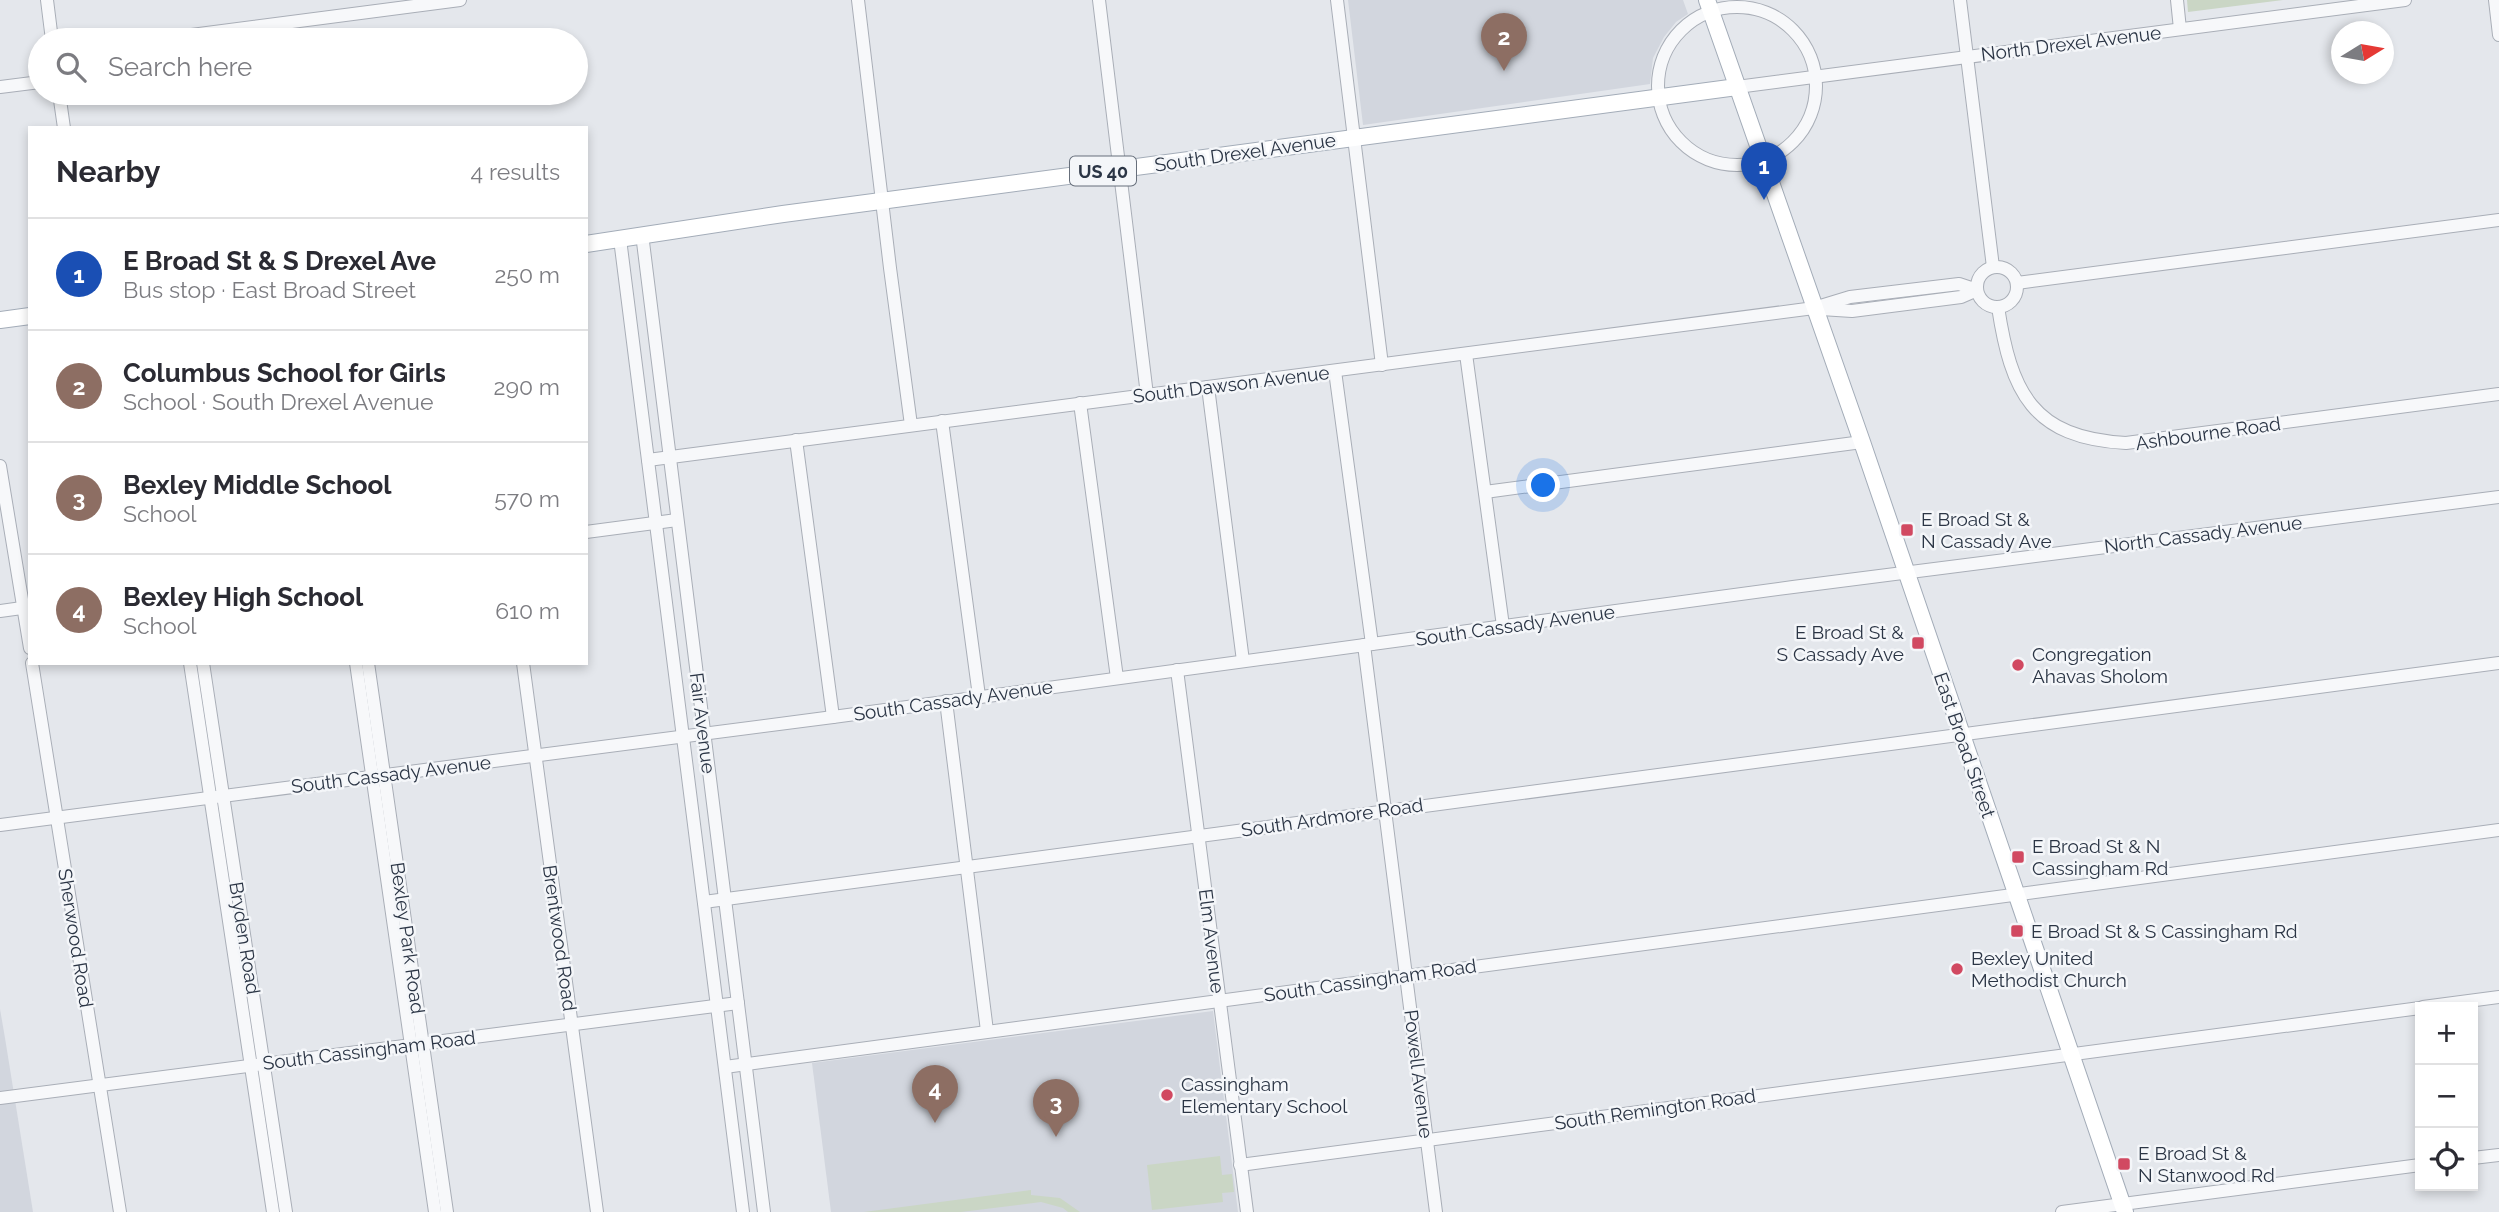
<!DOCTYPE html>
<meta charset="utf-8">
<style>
body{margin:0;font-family:Raleway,sans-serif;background:#f7f7f7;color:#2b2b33}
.controls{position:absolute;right:21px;bottom:21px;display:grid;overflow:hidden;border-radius:0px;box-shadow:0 4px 10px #0003}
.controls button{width:63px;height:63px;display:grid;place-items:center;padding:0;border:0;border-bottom:2px solid #e1e1e2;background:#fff;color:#2b2b33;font:35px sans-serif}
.compass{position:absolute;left:2331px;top:21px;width:63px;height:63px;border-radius:50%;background:#fff;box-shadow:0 4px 10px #0003;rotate:79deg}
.you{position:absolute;left:1544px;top:486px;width:24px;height:24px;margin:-18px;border:5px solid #fff;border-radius:50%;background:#1a73e8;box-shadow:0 0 0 10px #1a73e833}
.badge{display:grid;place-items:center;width:46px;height:46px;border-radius:50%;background:#d14961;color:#fff;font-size:23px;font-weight:700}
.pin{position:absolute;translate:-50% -58px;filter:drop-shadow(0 2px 4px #0008)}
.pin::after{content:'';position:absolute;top:37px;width:24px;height:21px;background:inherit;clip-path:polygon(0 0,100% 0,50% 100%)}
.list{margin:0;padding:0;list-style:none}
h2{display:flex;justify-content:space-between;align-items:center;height:91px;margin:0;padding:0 28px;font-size:30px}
h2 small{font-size:23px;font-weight:400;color:#7c7c81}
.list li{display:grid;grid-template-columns:46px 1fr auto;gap:21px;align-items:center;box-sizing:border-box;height:112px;padding:0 28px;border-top:2px solid #e1e1e2}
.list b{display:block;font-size:26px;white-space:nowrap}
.list p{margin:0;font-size:23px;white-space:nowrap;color:#7c7c81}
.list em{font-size:23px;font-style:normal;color:#7c7c81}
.icon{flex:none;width:38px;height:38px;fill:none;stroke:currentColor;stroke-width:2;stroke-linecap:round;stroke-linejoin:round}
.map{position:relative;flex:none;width:2499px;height:1212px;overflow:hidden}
.search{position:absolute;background:#fff;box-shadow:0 4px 10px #0003;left:28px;top:28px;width:560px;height:77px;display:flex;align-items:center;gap:18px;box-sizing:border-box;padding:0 24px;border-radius:38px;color:#7c7c81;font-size:26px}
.panel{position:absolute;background:#fff;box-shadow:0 4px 10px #0003;left:28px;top:126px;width:560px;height:539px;border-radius:0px}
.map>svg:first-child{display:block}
.built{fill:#d2d6de}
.green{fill:#cad6c5}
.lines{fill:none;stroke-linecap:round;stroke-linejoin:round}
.minor-casing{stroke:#a9aeb7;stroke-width:14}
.major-casing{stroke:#a3acb8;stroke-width:18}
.minor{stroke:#f7f8fa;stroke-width:12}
.major{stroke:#fff;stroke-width:16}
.poi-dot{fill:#d14961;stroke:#f4f6f9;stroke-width:2.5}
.labels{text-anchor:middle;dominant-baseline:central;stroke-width:5;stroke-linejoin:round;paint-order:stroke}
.shield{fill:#f4f6f9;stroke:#676f7b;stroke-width:2}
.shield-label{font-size:18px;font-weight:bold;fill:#2b3545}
.street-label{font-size:19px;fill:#2b3545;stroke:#f4f6f9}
.poi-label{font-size:19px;fill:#2b3545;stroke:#f4f6f9;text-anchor:start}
</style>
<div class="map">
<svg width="2499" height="1212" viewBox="0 0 2499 1212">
<rect width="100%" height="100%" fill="#e4e7ec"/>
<g class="built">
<polygon points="1348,0 1683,0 1688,14 1676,22 1664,37 1653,58 1650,84 1363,125"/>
<polygon points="0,1009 5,1038 33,1212 0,1212"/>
<polygon points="1213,1011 1238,1212 831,1212 812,1063"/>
</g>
<g class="green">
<polygon points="2187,0 2283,0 2188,12"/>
<polygon points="1220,1156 1222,1175 1232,1174 1234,1192 1222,1193 1223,1202 1152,1210 1147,1165"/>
<polygon points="1031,1190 1031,1195 1060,1198 1080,1212 1068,1212 1063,1208 1041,1202 961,1212 864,1212"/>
</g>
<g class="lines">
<g class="minor-casing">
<g id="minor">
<polyline points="47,0 52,40"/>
<polyline points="858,0 890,268 911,425"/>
<polyline points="1099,0 1147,395"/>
<polyline points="1337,0 1382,365"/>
<polyline points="1960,0 1993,267"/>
<polyline points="2177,0 2180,29"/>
<polyline points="2495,0 2499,35"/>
<circle cx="1737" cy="86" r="79"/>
<polyline points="153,40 460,0"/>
<polyline points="0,87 40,82"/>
<polyline points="1737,87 2405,0"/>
<polyline points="59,93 64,128"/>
<polyline points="642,234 764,1212"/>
<polyline points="620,239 743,1212"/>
<circle cx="1997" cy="287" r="20"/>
<polyline points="2017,283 2499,220"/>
<path d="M 1998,307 C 2011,392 2032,438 2126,443 L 2499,394"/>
<polyline points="1821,309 1852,311 1961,297 1977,290"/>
<polyline points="1466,354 1503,626"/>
<polyline points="1335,371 1372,644"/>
<polyline points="1208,387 1243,661"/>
<polyline points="1080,403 1117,678"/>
<polyline points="942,421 979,696"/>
<polyline points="796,440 833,717"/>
<polyline points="648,460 1814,308 1850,297 1959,284 1977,290"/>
<polyline points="0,466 30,648"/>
<polyline points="1485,492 1862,442"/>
<polyline points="586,532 677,520"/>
<polyline points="0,611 29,607"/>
<polyline points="1364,645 1436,1212"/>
<polyline points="32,663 120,1212"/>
<polyline points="190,663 273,1212"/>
<polyline points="203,663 286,1212"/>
<polyline points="356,663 435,1212"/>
<polyline points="368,663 447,1212"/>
<polyline points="523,663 597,1212"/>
<polyline points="1177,670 1247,1212"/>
<polyline points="946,701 987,1031"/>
<polyline points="0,825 833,717 1793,587 2499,497"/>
<polyline points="704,902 2499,663"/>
<polyline points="2423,1007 2499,997"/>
<polyline points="725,1067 2499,830"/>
<polyline points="0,1098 738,1003"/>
<polyline points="2473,1158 2499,1155"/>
<polyline points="1240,1165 2420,1008"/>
<polyline points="2062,1212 2420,1165"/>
</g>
</g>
<g class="major-casing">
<g id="major">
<polyline points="1707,0 1862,442 2125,1212"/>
<polyline points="586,244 783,214 1737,87"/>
<polyline points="0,320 30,316"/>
</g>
</g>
<use href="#minor" class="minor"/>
<use href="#major" class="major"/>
</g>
<g class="poi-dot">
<rect x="1900" y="523" width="14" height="14" rx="3.5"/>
<rect x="1911" y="636" width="14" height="14" rx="3.5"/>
<circle cx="2018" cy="665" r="7"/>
<rect x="2011" y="850" width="14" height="14" rx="3.5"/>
<rect x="2010" y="924" width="14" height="14" rx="3.5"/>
<circle cx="1957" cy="969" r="7"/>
<circle cx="1167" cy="1095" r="7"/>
<rect x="2117" y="1157" width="14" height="14" rx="3.5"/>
</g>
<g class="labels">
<rect class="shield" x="1070" y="156.5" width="66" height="29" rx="5"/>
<g class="shield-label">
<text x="1103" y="171">US 40</text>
</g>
<g class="street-label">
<text transform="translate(2071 43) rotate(-7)">North Drexel Avenue</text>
<text transform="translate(1245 152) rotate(-8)">South Drexel Avenue</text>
<text transform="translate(1231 384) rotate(-7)">South Dawson Avenue</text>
<text transform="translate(2208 433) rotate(-8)">Ashbourne Road</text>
<text transform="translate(2203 534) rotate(-7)">North Cassady Avenue</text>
<text transform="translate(1515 625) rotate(-8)">South Cassady Avenue</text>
<text transform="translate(953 700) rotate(-8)">South Cassady Avenue</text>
<text transform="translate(703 723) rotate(83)">Fair Avenue</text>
<text transform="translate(1965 745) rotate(71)">East Broad Street</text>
<text transform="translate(391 774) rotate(-7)">South Cassady Avenue</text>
<text transform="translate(1332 817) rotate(-8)">South Ardmore Road</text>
<text transform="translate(76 938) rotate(81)">Sherwood Road</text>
<text transform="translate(245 938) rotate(81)">Bryden Road</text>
<text transform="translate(408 938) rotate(82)">Bexley Park Road</text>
<text transform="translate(560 938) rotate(82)">Brentwood Road</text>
<text transform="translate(1212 941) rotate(83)">Elm Avenue</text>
<text transform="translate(1370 980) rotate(-8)">South Cassingham Road</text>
<text transform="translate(369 1050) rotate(-7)">South Cassingham Road</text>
<text transform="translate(1419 1074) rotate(83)">Powell Avenue</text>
<text transform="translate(1655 1109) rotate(-8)">South Remington Road</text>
</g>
<g class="poi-label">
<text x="1921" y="519">E Broad St &amp;<tspan x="1921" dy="22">N Cassady Ave</tspan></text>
<text x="1904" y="632" text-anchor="end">E Broad St &amp;<tspan x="1904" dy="22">S Cassady Ave</tspan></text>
<text x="2032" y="654">Congregation<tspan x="2032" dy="22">Ahavas Sholom</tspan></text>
<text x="2032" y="846">E Broad St &amp; N<tspan x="2032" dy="22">Cassingham Rd</tspan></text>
<text x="2031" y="931">E Broad St &amp; S Cassingham Rd</text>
<text x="1971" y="958">Bexley United<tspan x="1971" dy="22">Methodist Church</tspan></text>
<text x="1181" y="1084">Cassingham<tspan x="1181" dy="22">Elementary School</tspan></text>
<text x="2138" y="1153">E Broad St &amp;<tspan x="2138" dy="22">N Stanwood Rd</tspan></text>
</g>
</g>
</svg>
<div class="controls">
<button>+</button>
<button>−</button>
<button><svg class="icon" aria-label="locate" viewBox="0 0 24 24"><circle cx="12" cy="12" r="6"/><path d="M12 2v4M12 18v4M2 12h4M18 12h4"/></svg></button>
</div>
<svg class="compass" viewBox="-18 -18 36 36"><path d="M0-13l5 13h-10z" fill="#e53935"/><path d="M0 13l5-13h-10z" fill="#7c7c81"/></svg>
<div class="you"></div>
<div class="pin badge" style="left:1764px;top:200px;background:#1a4fb4">1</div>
<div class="pin badge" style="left:1504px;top:71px;background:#8d6e63">2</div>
<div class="pin badge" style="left:1056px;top:1137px;background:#8d6e63">3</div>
<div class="pin badge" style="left:935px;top:1123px;background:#8d6e63">4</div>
<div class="search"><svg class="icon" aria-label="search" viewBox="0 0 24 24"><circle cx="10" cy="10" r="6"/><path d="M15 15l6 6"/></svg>Search here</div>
<section class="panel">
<h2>Nearby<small>4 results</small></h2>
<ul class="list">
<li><span class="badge" style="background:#1a4fb4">1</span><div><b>E Broad St &amp; S Drexel Ave</b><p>Bus stop · East Broad Street</p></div><em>250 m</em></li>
<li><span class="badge" style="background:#8d6e63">2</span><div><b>Columbus School for Girls</b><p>School · South Drexel Avenue</p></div><em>290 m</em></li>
<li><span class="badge" style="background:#8d6e63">3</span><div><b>Bexley Middle School</b><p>School</p></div><em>570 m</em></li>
<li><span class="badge" style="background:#8d6e63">4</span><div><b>Bexley High School</b><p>School</p></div><em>610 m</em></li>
</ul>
</section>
</div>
